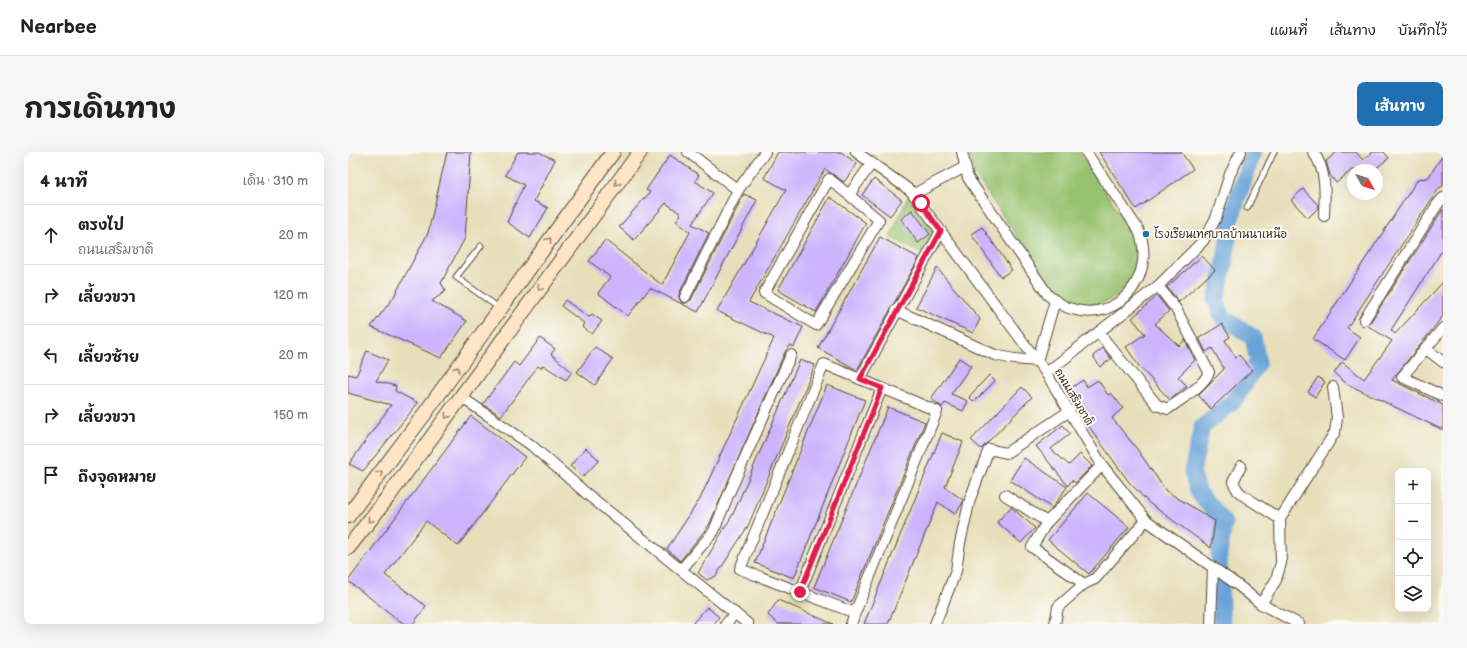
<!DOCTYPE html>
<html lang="th">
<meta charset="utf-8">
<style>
body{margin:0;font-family:"Balsamiq Sans","Playpen Sans Thai",sans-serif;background:#f6f6f6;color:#222}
.controls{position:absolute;right:12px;bottom:12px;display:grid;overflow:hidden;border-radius:8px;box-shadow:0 4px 16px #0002}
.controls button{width:36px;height:36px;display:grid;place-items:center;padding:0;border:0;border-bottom:1px solid #e0e0e0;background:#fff;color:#222;font:20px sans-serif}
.compass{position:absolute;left:999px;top:12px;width:36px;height:36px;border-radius:50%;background:#fff;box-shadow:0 4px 16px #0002;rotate:129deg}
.stop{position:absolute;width:12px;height:12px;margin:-9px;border:3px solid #e11d48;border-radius:50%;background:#fff}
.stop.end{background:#e11d48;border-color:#fff;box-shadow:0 1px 4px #0008}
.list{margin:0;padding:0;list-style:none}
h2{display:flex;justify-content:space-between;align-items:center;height:52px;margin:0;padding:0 16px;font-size:17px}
h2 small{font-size:13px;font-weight:400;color:#767676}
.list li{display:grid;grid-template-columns:26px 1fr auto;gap:12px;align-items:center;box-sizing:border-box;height:60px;padding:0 16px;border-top:1px solid #e0e0e0}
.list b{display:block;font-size:15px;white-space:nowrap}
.list p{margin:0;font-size:13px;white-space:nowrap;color:#767676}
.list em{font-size:13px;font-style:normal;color:#767676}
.icon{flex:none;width:22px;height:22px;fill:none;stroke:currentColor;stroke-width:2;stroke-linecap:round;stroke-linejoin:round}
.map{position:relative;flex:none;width:1095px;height:472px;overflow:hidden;border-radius:8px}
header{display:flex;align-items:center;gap:24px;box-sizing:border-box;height:56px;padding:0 20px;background:#fff;border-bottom:1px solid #e0e0e0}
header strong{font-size:19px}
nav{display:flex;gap:22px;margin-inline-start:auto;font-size:14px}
.intro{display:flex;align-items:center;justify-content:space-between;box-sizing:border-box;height:96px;padding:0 24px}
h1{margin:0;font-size:28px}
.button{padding:10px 18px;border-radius:8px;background:#1f6fb2;color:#fff;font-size:14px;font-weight:700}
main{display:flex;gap:24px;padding:0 24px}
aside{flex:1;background:#fff;border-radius:8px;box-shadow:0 4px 16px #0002}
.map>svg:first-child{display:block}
.green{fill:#98c26f;stroke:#6a7646}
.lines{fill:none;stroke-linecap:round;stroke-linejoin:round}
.river{stroke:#68a2d7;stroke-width:17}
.building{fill:#ccb5fd}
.service-casing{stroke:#554535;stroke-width:7}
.minor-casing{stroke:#554535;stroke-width:12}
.secondary-casing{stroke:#554535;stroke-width:16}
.service{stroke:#fff;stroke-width:5}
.minor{stroke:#fff;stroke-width:10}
.secondary{stroke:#fde5c5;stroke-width:14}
.oneway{stroke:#9c8872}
.route{stroke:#e11d48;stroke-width:5}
.poi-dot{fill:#1f6fb2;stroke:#fdfcf7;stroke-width:1.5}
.labels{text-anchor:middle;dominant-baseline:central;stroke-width:4;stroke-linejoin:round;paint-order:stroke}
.poi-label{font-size:11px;fill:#3b2a1e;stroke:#fdfcf7;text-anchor:start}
.street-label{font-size:11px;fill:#3b2a1e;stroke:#fdfcf7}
</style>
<header>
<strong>Nearbee</strong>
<nav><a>แผนที่</a><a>เส้นทาง</a><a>บันทึกไว้</a></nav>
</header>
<div class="intro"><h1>การเดินทาง</h1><a class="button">เส้นทาง</a></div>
<main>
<aside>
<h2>4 นาที<small>เดิน · 310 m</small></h2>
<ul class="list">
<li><svg class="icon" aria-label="ahead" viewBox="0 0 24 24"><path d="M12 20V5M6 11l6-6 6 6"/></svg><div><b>ตรงไป</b><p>ถนนเสริมชาติ</p></div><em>20 m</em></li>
<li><svg class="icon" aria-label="right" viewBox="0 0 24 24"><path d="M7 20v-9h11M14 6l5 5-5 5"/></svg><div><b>เลี้ยวขวา</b></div><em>120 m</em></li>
<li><svg class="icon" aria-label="left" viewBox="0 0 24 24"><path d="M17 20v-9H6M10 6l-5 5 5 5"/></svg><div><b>เลี้ยวซ้าย</b></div><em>20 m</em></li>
<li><svg class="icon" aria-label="right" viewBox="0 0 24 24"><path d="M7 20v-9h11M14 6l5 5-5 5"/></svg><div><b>เลี้ยวขวา</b></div><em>150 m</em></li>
<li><svg class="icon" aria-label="arrive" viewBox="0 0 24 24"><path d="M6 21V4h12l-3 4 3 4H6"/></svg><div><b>ถึงจุดหมาย</b></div></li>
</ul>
</aside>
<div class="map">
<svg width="1095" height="472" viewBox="0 0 1095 472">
<rect width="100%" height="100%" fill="#fdfcf7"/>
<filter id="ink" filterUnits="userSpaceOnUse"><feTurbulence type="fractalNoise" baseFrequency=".025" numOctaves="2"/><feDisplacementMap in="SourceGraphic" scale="8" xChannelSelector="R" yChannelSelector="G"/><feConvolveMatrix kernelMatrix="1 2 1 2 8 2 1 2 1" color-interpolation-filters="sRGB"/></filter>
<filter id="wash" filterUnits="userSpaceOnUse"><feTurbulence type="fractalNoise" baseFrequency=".012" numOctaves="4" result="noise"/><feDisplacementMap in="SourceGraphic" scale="16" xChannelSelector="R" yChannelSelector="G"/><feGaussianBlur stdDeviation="0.9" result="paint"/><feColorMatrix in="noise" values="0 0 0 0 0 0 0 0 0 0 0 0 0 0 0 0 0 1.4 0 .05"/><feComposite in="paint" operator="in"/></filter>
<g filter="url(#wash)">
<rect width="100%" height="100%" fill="#e7dfba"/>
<g class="green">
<path d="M 622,0 L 731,0 L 788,85 C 790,96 792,106 789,116 C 782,145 750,159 723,150 C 717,148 712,143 707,140 L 627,23 L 622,7 Z"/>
<polygon points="563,39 593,79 580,105 542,85"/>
</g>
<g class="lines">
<polyline class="river" points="874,472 871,403 876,371 851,341 844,320 854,275 885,250 910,210 905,185 875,166 868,149 877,108 883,66 905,0"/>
</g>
<g id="blocks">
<g class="building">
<polygon points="99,0 123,0 117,86 93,131 98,139 84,149 119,169 93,206 23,175 45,146 80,81"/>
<polygon points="170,0 191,0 207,8 186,49 200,56 182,86 159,70 176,33 157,23"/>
<polygon points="430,0 493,0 509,12 496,30 477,17 401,150 455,175 446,195 442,193 437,200 361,373 332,409 319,397 352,347 426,186 369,159 438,38 416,26"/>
<polygon points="751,0 833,0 845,17 788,57"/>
<polygon points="989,0 1008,0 1015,8 1025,0 1036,0 1041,6 1026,18 1004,18 988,31 982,23 978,9"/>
<polygon points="322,3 351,23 347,29 365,41 344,72 361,81 331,142 331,146 334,151 338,151 343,148 396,42 409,48 350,160 302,136 280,164 250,141 262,125 241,109 257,88 314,133 342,80 328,69 333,62 318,51 286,88 271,75 302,40 298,38"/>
<polygon points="1095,3 1095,34 1091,36 999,176 1012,185 997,208 965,187 1070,27 1080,26"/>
<polygon points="526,27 554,48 542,64 514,43"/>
<polygon points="955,37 970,53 970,56 960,66 943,48"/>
<polygon points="482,45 518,71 468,160 430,138"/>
<polygon points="1095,57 1095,97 1043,178 1047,182 1095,130 1095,164 1044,228 1095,253 1095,278 999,232 986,221 994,210 1016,227 1044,189 1020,174"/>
<polygon points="564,58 582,82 570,91 553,67"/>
<polygon points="634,75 664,118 653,125 623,82"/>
<polygon points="532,85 571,106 509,218 470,196"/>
<polygon points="854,104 867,118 831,150 819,135"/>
<polygon points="589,116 632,167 625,181 568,155"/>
<polygon points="809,144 821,159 807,172 831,194 837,188 847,208 830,225 839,234 822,248 791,214 778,195 797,182 784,166"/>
<polygon points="217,148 241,165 244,162 254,169 244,182 234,175 236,171 213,154"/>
<polygon points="874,172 882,185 877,188 888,206 891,203 904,218 863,257 850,243 876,217 864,196 858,200 851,186"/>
<polygon points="192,186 207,197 203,202 224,220 218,228 195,213 193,216 190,214 153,264 135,252 166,210 171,214"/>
<polygon points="247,195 265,207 247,233 229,220"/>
<polygon points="755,196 763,207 752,215 745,204"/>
<polygon points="19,199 40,208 28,229 48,234 47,239 70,251 15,319 1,312 43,253 0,241 0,222 8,224"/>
<polygon points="611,206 623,214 603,242 620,249 615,259 597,251 594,255 583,247"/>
<polygon points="452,208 467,213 400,374 368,424 359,428 350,421 385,362"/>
<polygon points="641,223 647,229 626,250 621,245"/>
<polygon points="970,225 977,230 967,245 960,240"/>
<polygon points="735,228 739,235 750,228 760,243 763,241 775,256 764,266 789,297 818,339 867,369 863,396 801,351 781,330 734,265 739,260 723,236"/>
<polygon points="479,233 517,248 446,426 407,411"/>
<polygon points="674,235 684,245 633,297 623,288"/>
<polygon points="540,255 577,270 503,450 466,435"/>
<polygon points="123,264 177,305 110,394 78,369 37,423 78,454 65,472 56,472 0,429"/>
<polygon points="715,273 722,282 703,297 721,313 732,302 744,314 727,331 724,328 720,334 688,294"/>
<polygon points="594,281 615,290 597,335 615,348 614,352 607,362 590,350 540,472 516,472"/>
<polygon points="238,296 251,308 235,325 222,314"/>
<polygon points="676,306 719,335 704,356 662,328"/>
<polygon points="740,341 781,375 741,422 700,388"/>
<polygon points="663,355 687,376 673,391 649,370"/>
<polygon points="430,448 485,472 430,472 420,463"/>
<polygon points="359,455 371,465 366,472 344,472"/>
</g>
</g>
</g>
<g filter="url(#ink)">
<use href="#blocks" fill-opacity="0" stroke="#554535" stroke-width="1"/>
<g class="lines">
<g class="service-casing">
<g id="service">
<polyline points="899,56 926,0"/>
<polyline points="133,94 108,125 151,156"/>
</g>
</g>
<g class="minor-casing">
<g id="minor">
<polyline points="508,0 563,39 698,221 754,313 798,368 891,434 913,452 951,472"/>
<path d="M 614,0 L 620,26 L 700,143 C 708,149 715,155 724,157 C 772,172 810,121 790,77 L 738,0"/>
<path d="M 965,0 C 979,18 977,42 976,64"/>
<polyline points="390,38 417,0"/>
<polyline points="566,42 617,15"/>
<polyline points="501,43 481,27 416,141 468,173 531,68 501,43 524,11"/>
<polyline points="337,145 390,38 340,0"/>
<polyline points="548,158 647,203 666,207 689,209 707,149"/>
<polyline points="1016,168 1089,53 1095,46"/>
<polyline points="1095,176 1054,225 1095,244"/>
<path d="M 751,181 L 809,253 L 820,257 C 833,247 855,235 861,220 L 828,157 L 810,134"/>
<polyline points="1077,196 1095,210"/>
<polyline points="698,221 810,134 855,89 868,66 882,22 893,0"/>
<polyline points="512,227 593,79"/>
<polyline points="113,245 183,293 239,342 400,472"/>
<polyline points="893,314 885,330 890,339 896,344 932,367 933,411 928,428 913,452"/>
<polyline points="657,343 699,370 754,313"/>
<polyline points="932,367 987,280 989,266 985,235"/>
<polyline points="699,370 684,395 736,432"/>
<polyline points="333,418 366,379 382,339 443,203"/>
<polyline points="452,440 534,236"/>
<polyline points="378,472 387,461"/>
<polyline points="503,472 507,461 589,259 476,212 392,417 507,461"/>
<polyline points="587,472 608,419 612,391 622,347 641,297 658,301 720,260"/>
<polyline points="707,472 710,455 736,432 747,427 798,368"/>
<polyline points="863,472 865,416"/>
</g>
</g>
<g class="secondary-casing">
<g id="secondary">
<polyline points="0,364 75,264 265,0"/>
<polyline points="0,396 40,345 292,0"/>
</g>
</g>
<use href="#service" class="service"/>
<use href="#minor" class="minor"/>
<use href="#secondary" class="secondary"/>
</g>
<defs><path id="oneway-chevron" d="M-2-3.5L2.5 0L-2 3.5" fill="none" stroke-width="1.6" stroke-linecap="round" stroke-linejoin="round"/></defs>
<g class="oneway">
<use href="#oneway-chevron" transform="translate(269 31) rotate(127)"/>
<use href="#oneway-chevron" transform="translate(201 88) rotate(-54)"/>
<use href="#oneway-chevron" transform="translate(192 136) rotate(126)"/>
<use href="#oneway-chevron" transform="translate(109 217) rotate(-54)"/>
<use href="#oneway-chevron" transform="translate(99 264) rotate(126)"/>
<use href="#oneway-chevron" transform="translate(32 321) rotate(-53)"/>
<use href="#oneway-chevron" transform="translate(22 368) rotate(128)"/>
</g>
</g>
<g class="lines" filter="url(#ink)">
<polyline class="route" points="452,440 534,236 512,227 593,79 573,51"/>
</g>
<circle class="poi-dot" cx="798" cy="82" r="4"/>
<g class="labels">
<g class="poi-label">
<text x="806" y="82">โรงเรียนเทศบาลบ้านนาเหนือ</text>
</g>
<g class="street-label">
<text transform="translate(726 245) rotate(59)">ถนนเสริมชาติ</text>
</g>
</g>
</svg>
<div class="controls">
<button>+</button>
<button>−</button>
<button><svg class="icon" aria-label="locate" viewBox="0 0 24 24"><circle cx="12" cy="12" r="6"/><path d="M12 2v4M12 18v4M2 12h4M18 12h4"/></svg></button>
<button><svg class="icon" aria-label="layers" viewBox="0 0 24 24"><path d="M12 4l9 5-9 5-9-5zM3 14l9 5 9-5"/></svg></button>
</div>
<svg class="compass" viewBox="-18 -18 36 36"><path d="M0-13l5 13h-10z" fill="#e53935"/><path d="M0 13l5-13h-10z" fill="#767676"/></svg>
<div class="stop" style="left:573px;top:51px"></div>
<div class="stop end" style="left:452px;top:440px"></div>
</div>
</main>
